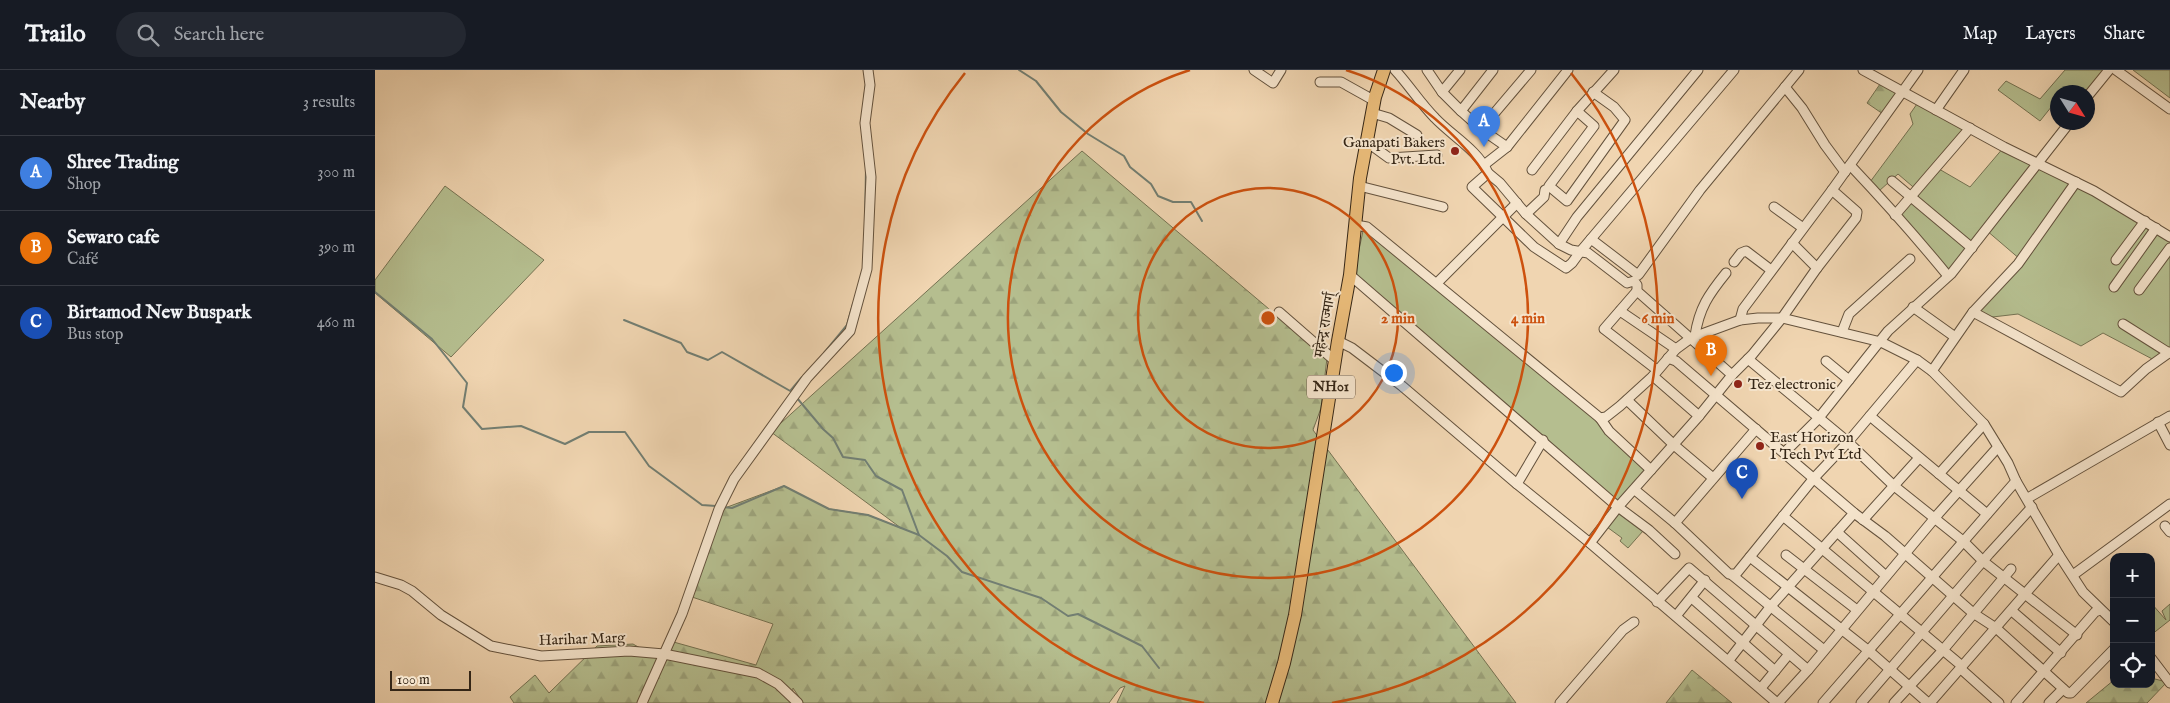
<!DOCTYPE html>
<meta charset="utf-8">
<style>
body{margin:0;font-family:"IM FELL English","Noto Serif Devanagari",serif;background:#242831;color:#f1f3f6}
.controls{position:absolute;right:15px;bottom:15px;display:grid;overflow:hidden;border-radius:10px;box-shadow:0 5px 20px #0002}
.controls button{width:45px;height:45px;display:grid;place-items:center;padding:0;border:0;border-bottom:1px solid #363941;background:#171b24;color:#f1f3f6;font:25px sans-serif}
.compass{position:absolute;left:1675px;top:15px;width:45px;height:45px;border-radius:50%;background:#171b24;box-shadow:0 5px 20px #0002;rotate:127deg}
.scale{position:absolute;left:15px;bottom:12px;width:81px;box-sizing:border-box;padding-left:5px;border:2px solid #352616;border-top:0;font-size:14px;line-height:18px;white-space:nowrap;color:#352616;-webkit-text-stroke:4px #f5e4cc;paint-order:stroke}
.you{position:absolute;left:1018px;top:302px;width:18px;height:18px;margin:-12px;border:4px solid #fff;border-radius:50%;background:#1a73e8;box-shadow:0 0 0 8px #1a73e833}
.badge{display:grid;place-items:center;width:32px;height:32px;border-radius:50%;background:#c59692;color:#fff;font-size:16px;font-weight:700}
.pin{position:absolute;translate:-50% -41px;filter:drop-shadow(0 1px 2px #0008)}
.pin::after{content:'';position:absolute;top:26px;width:18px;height:15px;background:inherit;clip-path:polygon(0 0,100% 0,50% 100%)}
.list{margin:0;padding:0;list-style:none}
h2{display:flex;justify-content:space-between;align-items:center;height:65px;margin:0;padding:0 20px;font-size:21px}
h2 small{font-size:16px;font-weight:400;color:#9ea1a6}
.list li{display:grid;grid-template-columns:32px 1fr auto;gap:15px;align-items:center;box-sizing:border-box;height:75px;padding:0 20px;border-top:1px solid #363941}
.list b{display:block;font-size:19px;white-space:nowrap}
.list p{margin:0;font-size:16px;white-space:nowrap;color:#9ea1a6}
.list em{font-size:16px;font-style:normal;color:#9ea1a6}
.icon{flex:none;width:28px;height:28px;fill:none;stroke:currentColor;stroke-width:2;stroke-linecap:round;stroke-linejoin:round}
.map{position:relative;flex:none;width:1795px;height:633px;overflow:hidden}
header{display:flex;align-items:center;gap:30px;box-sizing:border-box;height:70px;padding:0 25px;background:#171b24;border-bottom:1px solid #363941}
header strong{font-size:24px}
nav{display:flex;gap:28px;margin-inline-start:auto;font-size:18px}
.search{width:350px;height:45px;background:#242831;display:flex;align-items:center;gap:12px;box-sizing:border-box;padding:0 18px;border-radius:28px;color:#9ea1a6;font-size:19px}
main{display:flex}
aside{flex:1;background:#171b24}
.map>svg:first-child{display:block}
.green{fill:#b5be8f;stroke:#757252}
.forest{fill:url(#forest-firs);stroke:#757252}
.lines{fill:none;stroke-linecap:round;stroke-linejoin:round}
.stream{stroke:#727e72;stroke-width:2}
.minor-casing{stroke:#64523d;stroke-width:11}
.highway-casing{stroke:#352616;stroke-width:14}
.minor{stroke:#f5e4cc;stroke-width:9}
.highway{stroke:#e8ba78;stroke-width:12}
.ring{fill:none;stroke:#cd510e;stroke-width:2.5}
.poi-dot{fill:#8f2418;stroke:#f5e4cc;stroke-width:2}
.labels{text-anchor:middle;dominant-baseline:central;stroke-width:4;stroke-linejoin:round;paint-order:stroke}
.shield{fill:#f5e4cc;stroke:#6f5f4d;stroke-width:1}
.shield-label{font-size:14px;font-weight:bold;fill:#352616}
.poi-label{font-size:15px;fill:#352616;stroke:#f5e4cc;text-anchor:start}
.street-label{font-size:15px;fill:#352616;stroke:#f5e4cc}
.centre{fill:#cd510e;stroke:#f5e4cc;stroke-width:2.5}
.ring-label{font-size:15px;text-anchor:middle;font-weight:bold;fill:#cd510e;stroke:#f5e4cc;stroke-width:4;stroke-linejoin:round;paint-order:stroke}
</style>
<header>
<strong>Trailo</strong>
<div class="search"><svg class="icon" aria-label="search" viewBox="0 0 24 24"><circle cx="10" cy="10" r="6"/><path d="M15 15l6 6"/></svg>Search here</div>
<nav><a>Map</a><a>Layers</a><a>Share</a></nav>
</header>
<main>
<aside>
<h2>Nearby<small>3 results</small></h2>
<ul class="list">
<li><span class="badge" style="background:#3f7fe0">A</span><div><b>Shree Trading</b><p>Shop</p></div><em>300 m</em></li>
<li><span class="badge" style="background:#e8710a">B</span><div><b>Sewaro cafe</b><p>Café</p></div><em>390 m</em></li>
<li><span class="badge" style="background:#1a4fb4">C</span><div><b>Birtamod New Buspark</b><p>Bus stop</p></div><em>460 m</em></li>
</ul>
</aside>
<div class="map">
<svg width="1795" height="633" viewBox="0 0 1795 633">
<defs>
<pattern id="forest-firs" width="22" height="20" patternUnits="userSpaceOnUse" patternTransform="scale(1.25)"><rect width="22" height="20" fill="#b5be8f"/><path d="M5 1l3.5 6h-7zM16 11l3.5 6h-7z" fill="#9ca37b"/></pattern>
</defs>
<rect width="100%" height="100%" fill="#f0d5b1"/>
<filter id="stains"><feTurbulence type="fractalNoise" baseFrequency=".004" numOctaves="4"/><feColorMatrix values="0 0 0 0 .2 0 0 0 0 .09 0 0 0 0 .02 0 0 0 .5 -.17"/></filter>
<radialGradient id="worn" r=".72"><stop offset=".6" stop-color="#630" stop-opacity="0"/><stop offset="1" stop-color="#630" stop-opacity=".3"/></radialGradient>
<g class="green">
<polygon points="1690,0 1734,0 1712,22 1682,22 1682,36 1677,36 1665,51 1623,20 1631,11 1665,29"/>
<polygon points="1758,0 1795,0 1795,28"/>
<polygon points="1544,31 1592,58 1564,99 1595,117 1629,77 1702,115 1795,168 1795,280 1781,291 1728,263 1706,276 1643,244 1609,248 1598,242 1646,190 1611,160 1576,204 1523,146 1544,122 1523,104 1504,121 1495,112 1538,54 1535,44"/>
<polygon points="70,116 169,190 76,287 0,223 0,210"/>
<polygon points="989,156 1115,259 1276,397 1245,435 979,204"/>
<polygon points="1246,441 1268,461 1253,478 1245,471 1247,468 1232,457"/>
<polygon points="1776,533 1791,550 1787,541 1795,534 1795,550 1776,565 1776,555 1779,552 1776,553"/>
</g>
<g class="forest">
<polygon points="1505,14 1523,23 1508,44 1492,33"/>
<polygon points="707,81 952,288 946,338 938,360 1141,633 742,633 750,616 745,618 734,633 428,633 418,618 417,630 415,633 139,633 135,627 160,605 174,623 222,576 258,574 286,590 295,571 381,595 398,554 314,526 347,439 409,416 454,439 493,445 526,458 396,362"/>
<polygon points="1317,600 1357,633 1291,633"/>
<polygon points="1776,608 1792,612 1772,633 1711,633 1739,610 1739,614 1776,614"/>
</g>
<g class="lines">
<g class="stream">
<polyline points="644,0 661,11 686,42 713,64 749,86 755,97 776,114 783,126 798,132 816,132 827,151"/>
<polyline points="489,29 491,14"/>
<polyline points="490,156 491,98"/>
<polyline points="0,222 57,269 92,313 88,337 107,359 146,356 190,374 214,362 250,362 274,396 327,435 341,436"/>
<polyline points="249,250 306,273 312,282 333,290 347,282 417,322"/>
<polyline points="449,283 472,255 478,234"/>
<polyline points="416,320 427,307"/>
<polyline points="422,328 448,359 458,368 468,387 490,390 501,406 527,420 544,465 572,486 587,502 666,528 693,546 703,544 767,576 784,598"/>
<polyline points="348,437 357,438 409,416 454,439 493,445 544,465"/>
</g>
<g class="minor-casing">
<g id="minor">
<polyline points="879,0 898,13 906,0"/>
<path d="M 1020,0 C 1034,15 1045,33 1060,48 C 1077,66 1103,80 1113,103 L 1125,113 L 1151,144 L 1184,174 L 1196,180 L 1213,183 L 1252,213 L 1259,211 L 1262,215 L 1262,221 L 1357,305"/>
<polyline points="1052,0 1067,22 1085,0"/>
<polyline points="1488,0 1629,77 1719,121 1795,167"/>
<polyline points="1741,0 1795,39"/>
<polyline points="945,12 966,12 1000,31"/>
<polyline points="1410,17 1427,38 1450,75 1470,102"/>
<polyline points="1067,22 1086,41 1118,0"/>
<polyline points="1712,27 1734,0"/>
<polyline points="1561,40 1589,0"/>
<polyline points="1086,41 1106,59 1132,77"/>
<polyline points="1202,41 1219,56 1174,116 1192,131 1250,50 1239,37 1218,22"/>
<polyline points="997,43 1014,48 1042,65"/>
<polyline points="1106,59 1156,0"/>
<polyline points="992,72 1014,88 1062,85"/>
<polyline points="1109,95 1132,77 1193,0"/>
<path d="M 1475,95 C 1509,131 1542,168 1573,206"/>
<polyline points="1157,100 1202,41 1239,0"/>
<polyline points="1113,103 1097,117 1159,177 1191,198 1197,193 1205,182 1359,0"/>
<polyline points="1517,111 1597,178"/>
<polyline points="984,116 1068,137"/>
<polyline points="1399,137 1428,158"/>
<polyline points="1151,144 1169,127 1170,120"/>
<polyline points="1520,145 1595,58"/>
<polyline points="981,155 992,157 1225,348 1231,347 1245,336 1278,306 1301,279 1316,268 1365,250 1383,248 1407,248 1506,272 1542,290 1557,301 1609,354 1633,393 1641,411 1684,485 1708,522 1739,552"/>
<polyline points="1216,169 1263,205 1264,204 1325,120 1424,0"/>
<polyline points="1184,174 1202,147 1323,0"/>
<polyline points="1741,190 1770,151"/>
<polyline points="1359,192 1366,183 1371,181 1396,200"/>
<polyline points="1442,198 1481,148 1482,142 1457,120"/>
<polyline points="975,205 1243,437 1274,460 1300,484"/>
<polyline points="1062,213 1142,133"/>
<polyline points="1739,217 1781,158"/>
<polyline points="1764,220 1795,178"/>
<polyline points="1262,221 1229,259 1282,300"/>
<polyline points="1538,237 1580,267"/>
<polyline points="1245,241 1301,279"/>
<polyline points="904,242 959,290"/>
<polyline points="1598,242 1746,322 1771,299 1795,282"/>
<polyline points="1365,250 1368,239 1457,120 1543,0"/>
<polyline points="1748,254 1794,283"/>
<polyline points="1467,262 1474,244 1535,189"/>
<path d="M 1320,266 C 1324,238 1334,224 1351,203"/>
<polyline points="963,271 977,278 1027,316 1142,414 1215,473 1402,633"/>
<polyline points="1293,288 1301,291 1479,443 1510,466 1598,543 1621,558 1693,623 1696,623 1739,579"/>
<polyline points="1373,289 1473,372 1518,415 1588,471 1608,491 1702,565"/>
<polyline points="1451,291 1474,310"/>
<polyline points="1557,301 1598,242 1643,194 1701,112"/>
<polyline points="1278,306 1324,346"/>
<polyline points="1252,330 1299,375 1338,408"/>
<polyline points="1495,346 1612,444"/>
<polyline points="1225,348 1234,361 1276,400"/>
<polyline points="1783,352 1795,375"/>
<polyline points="1409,383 1443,349 1513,261 1576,204 1695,52"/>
<polyline points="1564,404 1609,354"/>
<polyline points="1142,414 1168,370"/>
<polyline points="1260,420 1300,453 1354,504 1361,504 1439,408 1473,372 1542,290"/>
<polyline points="1653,428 1795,346"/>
<polyline points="1408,446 1587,596"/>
<polyline points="1488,450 1544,388"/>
<polyline points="1300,453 1381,359"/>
<polyline points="1790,456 1795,462"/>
<polyline points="1462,462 1511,506"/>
<polyline points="1215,473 1243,437 1324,346 1357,305 1377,285 1407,248 1442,198 1417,173"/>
<polyline points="1411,485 1482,540"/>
<polyline points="1375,487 1494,581 1553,633"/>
<polyline points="1357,505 1449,580"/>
<polyline points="1698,505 1795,434"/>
<polyline points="0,507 26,515 37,521 66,545 116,576 166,586 254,581 289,584 383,603 403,614 423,633"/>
<polyline points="1317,528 1400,601"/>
<polyline points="1282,532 1314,498 1433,600"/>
<polyline points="1637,541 1686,583"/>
<polyline points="1301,546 1330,510"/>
<polyline points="1776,588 1795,613"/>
<polyline points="1354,590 1396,536 1479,443"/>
<polyline points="1586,599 1624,633"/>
<polyline points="1386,618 1414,584"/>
<polyline points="267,633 307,544 344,439 359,409 432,308 475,261 492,199 496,107 490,53 495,15 493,0"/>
<polyline points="1185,633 1248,560 1259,552"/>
<polyline points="1403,633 1433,600 1564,443 1623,377"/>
<polyline points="1448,633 1641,411"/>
<polyline points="1486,633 1614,484 1657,437"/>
<polyline points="1519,633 1568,580 1636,499"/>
<polyline points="1555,633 1684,485"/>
<polyline points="1641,633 1720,542 1725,540"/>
<polyline points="1674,633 1688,619"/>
</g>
</g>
<g class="highway-casing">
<polyline id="highway" points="897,633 909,593 920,545 963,271 975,205 985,108 1000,27 1009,0"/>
</g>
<use href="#minor" class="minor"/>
<use href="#highway" class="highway"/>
</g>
<g class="ring">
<circle cx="893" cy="248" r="130"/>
<path d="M971 0A260 260 0 1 1 815 0"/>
<path d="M829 633A390 390 0 0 1 590 3M1196 3A390 390 0 0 1 957 633"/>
</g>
<g class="poi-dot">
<circle cx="1080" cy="81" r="5"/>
<circle cx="1363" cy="314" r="5"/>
<circle cx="1385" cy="376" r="5"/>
</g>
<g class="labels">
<rect class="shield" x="932" y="305.5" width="48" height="23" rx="4"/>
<g class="shield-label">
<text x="956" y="317">NH01</text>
</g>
<g class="poi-label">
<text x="1070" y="72" text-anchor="end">Ganapati Bakers<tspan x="1070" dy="17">Pvt. Ltd.</tspan></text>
<text x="1373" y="314">Tez electronic</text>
<text x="1395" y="367">East Horizon<tspan x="1395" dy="17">I Tech Pvt Ltd</tspan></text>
</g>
<g class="street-label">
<text transform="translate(950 255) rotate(-80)">महेन्द्र राज्मार्ग्</text>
<text transform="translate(207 569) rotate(-2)">Harihar Marg</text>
</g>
</g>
<circle cx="893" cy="248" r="8" class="centre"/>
<g class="ring-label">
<text x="1023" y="253">2 min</text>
<text x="1153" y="253">4 min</text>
<text x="1283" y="253">6 min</text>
</g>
<rect width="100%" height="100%" filter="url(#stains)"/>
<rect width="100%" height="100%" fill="url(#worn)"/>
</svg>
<div class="controls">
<button>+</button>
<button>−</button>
<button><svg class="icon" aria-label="locate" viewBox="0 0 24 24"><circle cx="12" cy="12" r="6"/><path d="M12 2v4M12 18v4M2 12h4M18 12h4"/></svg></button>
</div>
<svg class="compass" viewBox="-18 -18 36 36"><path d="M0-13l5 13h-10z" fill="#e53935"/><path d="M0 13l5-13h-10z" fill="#9ea1a6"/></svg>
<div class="scale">100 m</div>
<div class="you"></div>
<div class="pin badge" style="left:1109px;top:77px;background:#3f7fe0">A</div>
<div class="pin badge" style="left:1336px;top:306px;background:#e8710a">B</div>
<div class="pin badge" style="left:1367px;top:429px;background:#1a4fb4">C</div>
</div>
</main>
